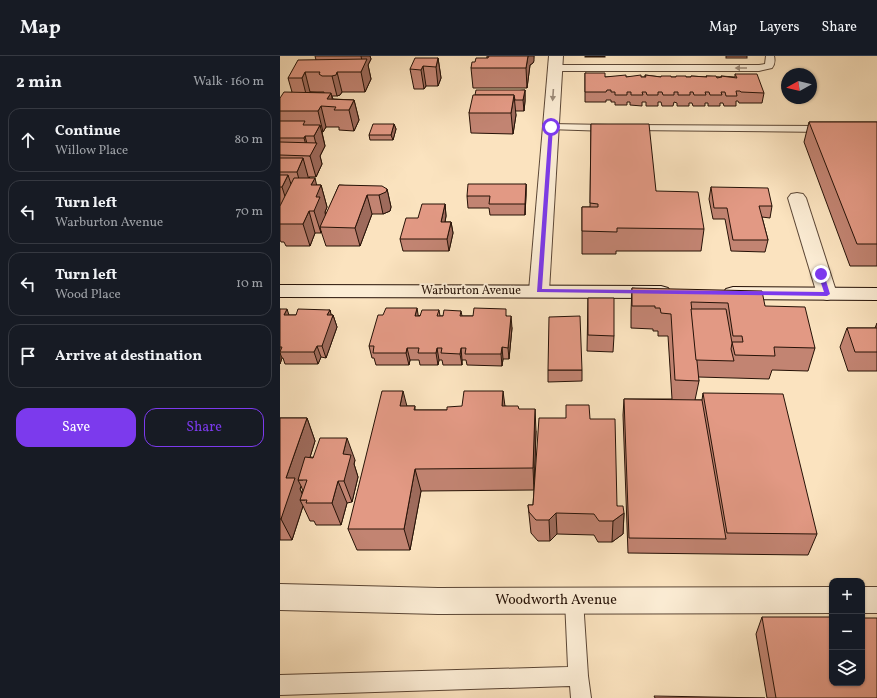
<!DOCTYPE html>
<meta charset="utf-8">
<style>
body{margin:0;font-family:Vollkorn,serif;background:#242831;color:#f1f3f6}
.controls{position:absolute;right:12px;bottom:12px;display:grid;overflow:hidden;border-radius:8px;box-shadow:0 1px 3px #0004}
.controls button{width:36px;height:36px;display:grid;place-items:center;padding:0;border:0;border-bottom:1px solid #363941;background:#171b24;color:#f1f3f6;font:20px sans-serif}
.compass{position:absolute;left:501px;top:12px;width:36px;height:36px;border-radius:50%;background:#171b24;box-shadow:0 1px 3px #0004;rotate:262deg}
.stop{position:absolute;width:12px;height:12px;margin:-9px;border:3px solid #7c3aed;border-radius:50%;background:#fff}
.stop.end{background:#7c3aed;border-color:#fff;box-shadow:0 1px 4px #0008}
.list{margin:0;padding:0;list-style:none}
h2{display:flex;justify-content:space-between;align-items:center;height:52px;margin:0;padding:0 16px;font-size:17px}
h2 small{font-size:13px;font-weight:400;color:#9ea1a6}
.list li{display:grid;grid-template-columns:26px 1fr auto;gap:12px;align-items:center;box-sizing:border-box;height:64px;margin:0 8px 8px;padding:0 8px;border:1px solid #363941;border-radius:12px}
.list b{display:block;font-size:15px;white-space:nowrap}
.list p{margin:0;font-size:13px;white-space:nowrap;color:#9ea1a6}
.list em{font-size:13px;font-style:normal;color:#9ea1a6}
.actions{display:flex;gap:8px;padding:12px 16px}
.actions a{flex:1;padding:9px 0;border:1px solid #7c3aed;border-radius:12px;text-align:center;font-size:14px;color:#7c3aed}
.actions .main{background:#7c3aed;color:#fff}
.icon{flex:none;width:22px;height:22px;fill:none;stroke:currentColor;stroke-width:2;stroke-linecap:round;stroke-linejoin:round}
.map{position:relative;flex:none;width:597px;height:642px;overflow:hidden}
header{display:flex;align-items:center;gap:24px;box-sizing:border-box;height:56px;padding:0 20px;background:#171b24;border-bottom:1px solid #363941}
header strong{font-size:19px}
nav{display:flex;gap:22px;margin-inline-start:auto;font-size:14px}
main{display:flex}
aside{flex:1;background:#171b24}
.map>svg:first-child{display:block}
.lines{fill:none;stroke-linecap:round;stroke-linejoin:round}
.lane-casing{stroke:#5b4635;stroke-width:2}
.street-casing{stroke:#5b4635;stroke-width:2}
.secondary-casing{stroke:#261207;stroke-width:2}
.lane{fill:#fcedd5;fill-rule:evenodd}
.street{fill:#fcedd5;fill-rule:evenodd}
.secondary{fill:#fcedd5;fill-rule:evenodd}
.wall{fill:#c28472;stroke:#261207;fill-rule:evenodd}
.shaded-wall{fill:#9e6b5c;stroke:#261207}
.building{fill:#e29984;stroke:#261207}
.oneway{fill:#9c8a78}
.route{fill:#7c3aed}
.labels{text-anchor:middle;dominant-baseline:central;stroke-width:4;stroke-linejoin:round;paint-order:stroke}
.street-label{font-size:12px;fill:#261207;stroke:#fcedd5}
.near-street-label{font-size:14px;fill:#261207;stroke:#fcedd5}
</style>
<header>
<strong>Map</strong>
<nav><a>Map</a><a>Layers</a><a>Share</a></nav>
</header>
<main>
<aside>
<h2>2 min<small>Walk · 160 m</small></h2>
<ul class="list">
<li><svg class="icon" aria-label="ahead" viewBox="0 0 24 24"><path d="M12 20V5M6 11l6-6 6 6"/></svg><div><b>Continue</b><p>Willow Place</p></div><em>80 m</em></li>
<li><svg class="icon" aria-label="left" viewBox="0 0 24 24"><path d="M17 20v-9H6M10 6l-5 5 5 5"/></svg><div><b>Turn left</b><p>Warburton Avenue</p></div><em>70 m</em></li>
<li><svg class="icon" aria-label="left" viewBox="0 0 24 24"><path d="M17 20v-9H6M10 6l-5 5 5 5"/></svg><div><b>Turn left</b><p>Wood Place</p></div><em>10 m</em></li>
<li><svg class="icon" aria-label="arrive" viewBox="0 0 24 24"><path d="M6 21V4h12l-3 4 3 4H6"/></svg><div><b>Arrive at destination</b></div></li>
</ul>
<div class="actions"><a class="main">Save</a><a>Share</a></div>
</aside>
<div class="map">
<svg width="597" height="642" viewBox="0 0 597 642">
<rect width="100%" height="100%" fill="#fbe3bf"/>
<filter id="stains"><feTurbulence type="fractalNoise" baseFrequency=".005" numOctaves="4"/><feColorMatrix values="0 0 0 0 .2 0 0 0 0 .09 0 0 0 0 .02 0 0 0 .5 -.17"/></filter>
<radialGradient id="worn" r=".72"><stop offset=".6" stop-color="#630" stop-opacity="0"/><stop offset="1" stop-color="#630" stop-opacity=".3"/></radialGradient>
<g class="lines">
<g class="lane-casing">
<g id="lane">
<path d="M 486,0 L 494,0 C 495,4 495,8 492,12 L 479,15 L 275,15 L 271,12 L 275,9 L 479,9 L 485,8 Z"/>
<polygon points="271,68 328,69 333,72 328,75 268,73 266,71 268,69"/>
<polygon points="351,69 546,70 551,73 546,76 348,74 346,72 348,70"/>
<polygon points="294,536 300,538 303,544 308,620 311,642 291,642 290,630 0,639 0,619 288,611 285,544 288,538"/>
</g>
</g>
<g class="street-casing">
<g id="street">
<polygon points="269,0 283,0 269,235 266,239 259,241 252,239 249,235"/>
<polygon points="517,137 523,138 526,142 557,238 554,242 547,244 540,242 537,238 508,142 511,138"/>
<polygon points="0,528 158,532 552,531 552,557 158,558 0,554"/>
<rect x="582" y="531" width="15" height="26"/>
</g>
</g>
<g class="secondary-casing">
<g id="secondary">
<polygon points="0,229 381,230 388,232 391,236 388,240 381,242 0,241"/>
<polygon points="453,231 597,232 597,244 453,243 446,241 443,237 446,233"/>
</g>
</g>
<use href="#lane" class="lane"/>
<use href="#street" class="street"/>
<use href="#secondary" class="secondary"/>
</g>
<g class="wall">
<path d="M 35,0 L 90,0 L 91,3 L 88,9 L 91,23 L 85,36 L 62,36 L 60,39 L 57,40 L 52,40 L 53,43 L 74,44 L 79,64 L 74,75 L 59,74 L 59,71 L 46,71 L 43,76 L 42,76 L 45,90 L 40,100 L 42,108 L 36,121 L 29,121 L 37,129 L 41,129 L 47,151 L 45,156 L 46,160 L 59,129 L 107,133 L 111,151 L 110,155 L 103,158 L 92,158 L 80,190 L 46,190 L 41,175 L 41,177 L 35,177 L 30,190 L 6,190 L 4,186 L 1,186 L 0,184 L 0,42 L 12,36 L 8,22 L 36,4 ZM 30,36 L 44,36 L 44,37 Z"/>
<polygon points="207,0 254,0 253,7 250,9 247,32 193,32 191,12 195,6 207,2"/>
<rect x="305" y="0" width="20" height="1"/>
<rect x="446" y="0" width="21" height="2"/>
<polygon points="158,2 161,22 158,30 146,30 144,33 134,33 130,13"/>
<polygon points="305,17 325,21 365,21 365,19 381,21 411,21 411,20 426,21 426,20 441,21 441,20 455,21 455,18 484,37 482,47 459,47 458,45 456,45 456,50 444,50 443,47 440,47 440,50 428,50 428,47 425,47 425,50 413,50 412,47 409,47 409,50 397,50 397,47 394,46 393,50 382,50 381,46 378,46 378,50 366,50 366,46 362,46 362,50 350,49 350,46 347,46 347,49 335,49 335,46 331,46 331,44 326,44 326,46 305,46"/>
<polygon points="245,34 245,45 244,55 235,55 236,59 233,78 191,77 189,57 195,39"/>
<polygon points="529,66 597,66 597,210 570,210 524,86"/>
<polygon points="114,68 116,73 113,84 90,84 89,79"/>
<polygon points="311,68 376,135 424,173 421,195 336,195 336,198 302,198 302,151 310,151"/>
<polygon points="246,128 246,139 245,159 210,159 209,152 188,152 187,140"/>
<polygon points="431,131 492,150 490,162 482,161 488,184 485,196 451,195 445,163 433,163 429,143"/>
<polygon points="165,148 166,160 165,166 171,166 173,177 169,195 123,195 120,183 138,162"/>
<polygon points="352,232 485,250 535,292 528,315 492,314 489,323 418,321 419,325 415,344 422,344 423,337 537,478 528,499 348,497 343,359 344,343 392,343 388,280 378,280 378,275 373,275 373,273 351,272 351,255"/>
<polygon points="308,242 334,280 333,296 307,295"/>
<polygon points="0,253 9,259 16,259 50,254 51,259 53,259 57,271 46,302 41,301 38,308 5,308 3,302 2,302 0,308"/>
<polygon points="159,254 160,260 163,260 181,255 182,260 227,260 232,272 229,303 223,303 222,310 187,309 186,304 182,304 182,309 163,309 162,304 159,304 158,309 140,309 139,304 130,304 129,309 96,309 94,302 92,302 89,290 138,260"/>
<polygon points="597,267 597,315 568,315 560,291 567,272 595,272"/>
<polygon points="268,314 302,314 302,325 268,326"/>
<polygon points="127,350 135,350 135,354 167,354 225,350 239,353 256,375 254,428 310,363 337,450 344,457 343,478 332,486 318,486 314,479 277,478 270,485 258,485 251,477 248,449 253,449 254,434 141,435 130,494 77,494 68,473"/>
<path d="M 0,362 L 27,362 L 35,385 L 30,401 L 75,404 L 74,408 L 78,421 L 72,446 L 67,447 L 61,469 L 36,469 L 34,465 L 30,465 L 23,450 L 12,484 L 0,484 ZM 21,430 L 23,435 L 22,437 L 20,433 Z"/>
<polygon points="482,561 597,642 487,642 476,578"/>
</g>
<g class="shaded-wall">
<polygon points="81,0 90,0 91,3 88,9 91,23 85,36 81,16 83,11"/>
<polygon points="248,0 254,0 254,5 253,7 250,9 247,32 246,12"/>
<polygon points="158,2 161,22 158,30 156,11"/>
<polygon points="143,10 146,30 144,33 141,14"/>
<polygon points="25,16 30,36 27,42 22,22"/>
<polygon points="57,16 62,36 60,39 57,40 52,20"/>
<polygon points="245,34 245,45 244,55 243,44"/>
<polygon points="51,37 54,51 47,43"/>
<polygon points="234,39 236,59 233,78 231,57"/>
<polygon points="74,44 79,64 74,75 69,54"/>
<polygon points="41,50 46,71 43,76 38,55"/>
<polygon points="114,68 116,73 113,84 111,79"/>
<polygon points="40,69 45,90 40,100 42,108 36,121 30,100 29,100 24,82 25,80 30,99 36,88 34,80"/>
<polygon points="23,102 29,124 23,138 17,116"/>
<polygon points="8,119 15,140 9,153 2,131"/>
<polygon points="35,122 38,135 41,129 47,151 45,156 46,163 40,171 41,175 41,177 34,155 31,129"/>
<polygon points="246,128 246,139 245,159 245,148"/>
<polygon points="107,133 111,151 110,155 103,158 99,139"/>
<polygon points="87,139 92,158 80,190 75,172"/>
<polygon points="165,148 166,160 163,177 161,166"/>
<polygon points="29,155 35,177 30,190 23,168"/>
<polygon points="171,166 173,177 169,195 167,183"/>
<polygon points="137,252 139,264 135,260"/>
<polygon points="7,253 11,265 4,259"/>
<polygon points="50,254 52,262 53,259 57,271 46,302 42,290 47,259"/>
<polygon points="231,260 232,272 229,303 228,292"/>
<polygon points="37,290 41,301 38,308 34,296"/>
<polygon points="222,291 223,303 222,310 221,298"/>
<polygon points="127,292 130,304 129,309 126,297"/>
<polygon points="157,292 159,304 158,309 156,297"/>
<polygon points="181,292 182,304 182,309 180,298"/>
<polygon points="0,297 2,302 0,308"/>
<polygon points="123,335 129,358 120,350"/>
<polygon points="223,335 226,358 222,350"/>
<polygon points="255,353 256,375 254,434 253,412"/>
<polygon points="27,362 35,385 23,424 18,424 21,430 20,433 25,444 20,444 23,450 12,484 1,463 6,422"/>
<polygon points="67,382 75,404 74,408 78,421 72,446 64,425 63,398"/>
<polygon points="135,413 141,435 130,494 124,473"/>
<polygon points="58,425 67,447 61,469 52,447"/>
<polygon points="276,457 277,478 270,485 269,464"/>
<polygon points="344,457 343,478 332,486 333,465"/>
</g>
<g class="building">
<polygon points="209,0 248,0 246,12 191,12 192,6 195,6 196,2 208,2"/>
<polygon points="135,2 158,2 156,11 143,10 141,14 130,13"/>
<polygon points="87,3 81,16 57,16 56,19 52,20 42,20 39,18 40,16 25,16 22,22 8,22 18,4"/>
<polygon points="305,17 325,17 325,21 346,19 346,21 361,19 361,21 366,21 365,19 381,21 381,20 391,20 391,21 396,21 396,20 406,20 406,21 411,21 411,20 427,21 426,20 436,20 437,22 442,21 441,20 457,22 455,18 477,18 484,37 461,36 460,35 456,35 457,40 446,40 445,36 441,36 442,39 430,39 429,36 425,36 426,39 414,39 413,36 410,36 410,39 398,39 398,36 394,36 394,39 383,39 382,36 378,36 378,39 367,39 366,36 362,36 363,39 351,39 351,36 347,36 347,39 335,39 335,36 331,36 331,34 327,34 326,36 305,36"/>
<polygon points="196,34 245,34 243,44 235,44 234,39 195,39"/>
<polygon points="4,36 51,37 47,43 74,44 69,54 54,54 56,51 41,50 38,55 0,55 0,42"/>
<polygon points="193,39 234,39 231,57 189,57"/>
<polygon points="0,65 25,65 23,69 40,69 34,80 25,80 24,82 0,82"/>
<polygon points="529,66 597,66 597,188 577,188"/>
<polygon points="93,68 114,68 111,79 89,79"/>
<polygon points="311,68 369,68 376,135 418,136 424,173 337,172 337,176 302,175 302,151 318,151 318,148 310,147"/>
<polygon points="0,86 37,87 30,100 0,99"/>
<polygon points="0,102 23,102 17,116 0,116"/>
<polygon points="0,119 8,119 2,131 0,131"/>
<polygon points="14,122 35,122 31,129 41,129 36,141 40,141 34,155 29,155 23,168 0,168 0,150"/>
<polygon points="188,128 246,128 245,148 209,148 210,140 187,140"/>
<polygon points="59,129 102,130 107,133 106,136 99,139 87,139 75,172 40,171"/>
<polygon points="431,131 488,132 492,150 479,150 488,184 453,184 447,152 434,152"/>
<polygon points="142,148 165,148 161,166 171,166 167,183 120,183 126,162 138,162"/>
<polygon points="352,232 482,235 485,250 525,251 535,292 494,291 495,300 455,299 452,286 463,286 462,280 453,280 448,247 411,246 419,325 395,324 391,258 381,257 380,252 375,252 375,250 352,250"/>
<polygon points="308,242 334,242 334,280 308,279"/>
<polygon points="106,252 137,252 135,260 140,260 142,254 159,254 157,260 163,260 164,254 181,255 180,260 193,260 194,252 226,253 226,260 231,260 228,292 222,291 221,298 185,298 186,292 181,292 180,298 161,297 162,292 157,292 156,297 138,297 139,292 127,292 126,297 93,297 94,290 89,290 98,259 103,259"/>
<polygon points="0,253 7,253 4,259 16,259 18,253 50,254 47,259 53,259 42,290 37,290 34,296 0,296 2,291 0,291"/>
<polygon points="411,253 446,253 452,287 451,293 454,305 416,304"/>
<polygon points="300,260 302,314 268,314 269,261"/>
<polygon points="567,272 597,272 597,296 575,296"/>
<polygon points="102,335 123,335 120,350 135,350 134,354 167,354 167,351 182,350 184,335 223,335 222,350 238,350 239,353 255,353 253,412 135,413 124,473 68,473"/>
<polygon points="423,337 503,338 537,478 447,477"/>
<polygon points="344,343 422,344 446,483 349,482"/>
<polygon points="286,349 309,349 310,363 335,363 337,450 343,450 344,457 333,465 319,465 314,458 276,457 269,464 256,464 249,456 248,449 253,449 259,362 286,362"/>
<polygon points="0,362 27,362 6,422 15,422 1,463 0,463"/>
<polygon points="40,382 67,382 63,398 71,399 64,425 58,425 52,447 26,447 27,444 20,444 27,424 18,424 25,401 33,402"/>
<polygon points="482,561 552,561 552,627 582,627 582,562 597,562 597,642 496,642"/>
<polygon points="374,640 485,642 375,642"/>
</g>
<defs><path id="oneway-solid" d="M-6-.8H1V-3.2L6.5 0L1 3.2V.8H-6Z"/></defs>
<g class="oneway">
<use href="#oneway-solid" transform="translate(461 12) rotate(-180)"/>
<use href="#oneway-solid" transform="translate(273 39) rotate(94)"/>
</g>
<polygon class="route" points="269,70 273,71 262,233 544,236 538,218 541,216 544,218 550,238 547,240 257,236"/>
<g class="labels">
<g class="street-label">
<text x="191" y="235">Warburton Avenue</text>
</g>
<g class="near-street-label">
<text x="276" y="544">Woodworth Avenue</text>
</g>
</g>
<rect width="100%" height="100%" filter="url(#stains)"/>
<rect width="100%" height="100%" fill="url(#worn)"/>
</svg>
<div class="controls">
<button>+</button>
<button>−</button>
<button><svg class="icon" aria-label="layers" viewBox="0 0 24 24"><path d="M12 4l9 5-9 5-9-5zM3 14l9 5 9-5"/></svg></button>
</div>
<svg class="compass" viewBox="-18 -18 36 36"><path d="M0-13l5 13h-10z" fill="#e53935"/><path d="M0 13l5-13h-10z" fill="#9ea1a6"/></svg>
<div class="stop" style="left:271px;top:71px"></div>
<div class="stop end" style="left:541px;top:218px"></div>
</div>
</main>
